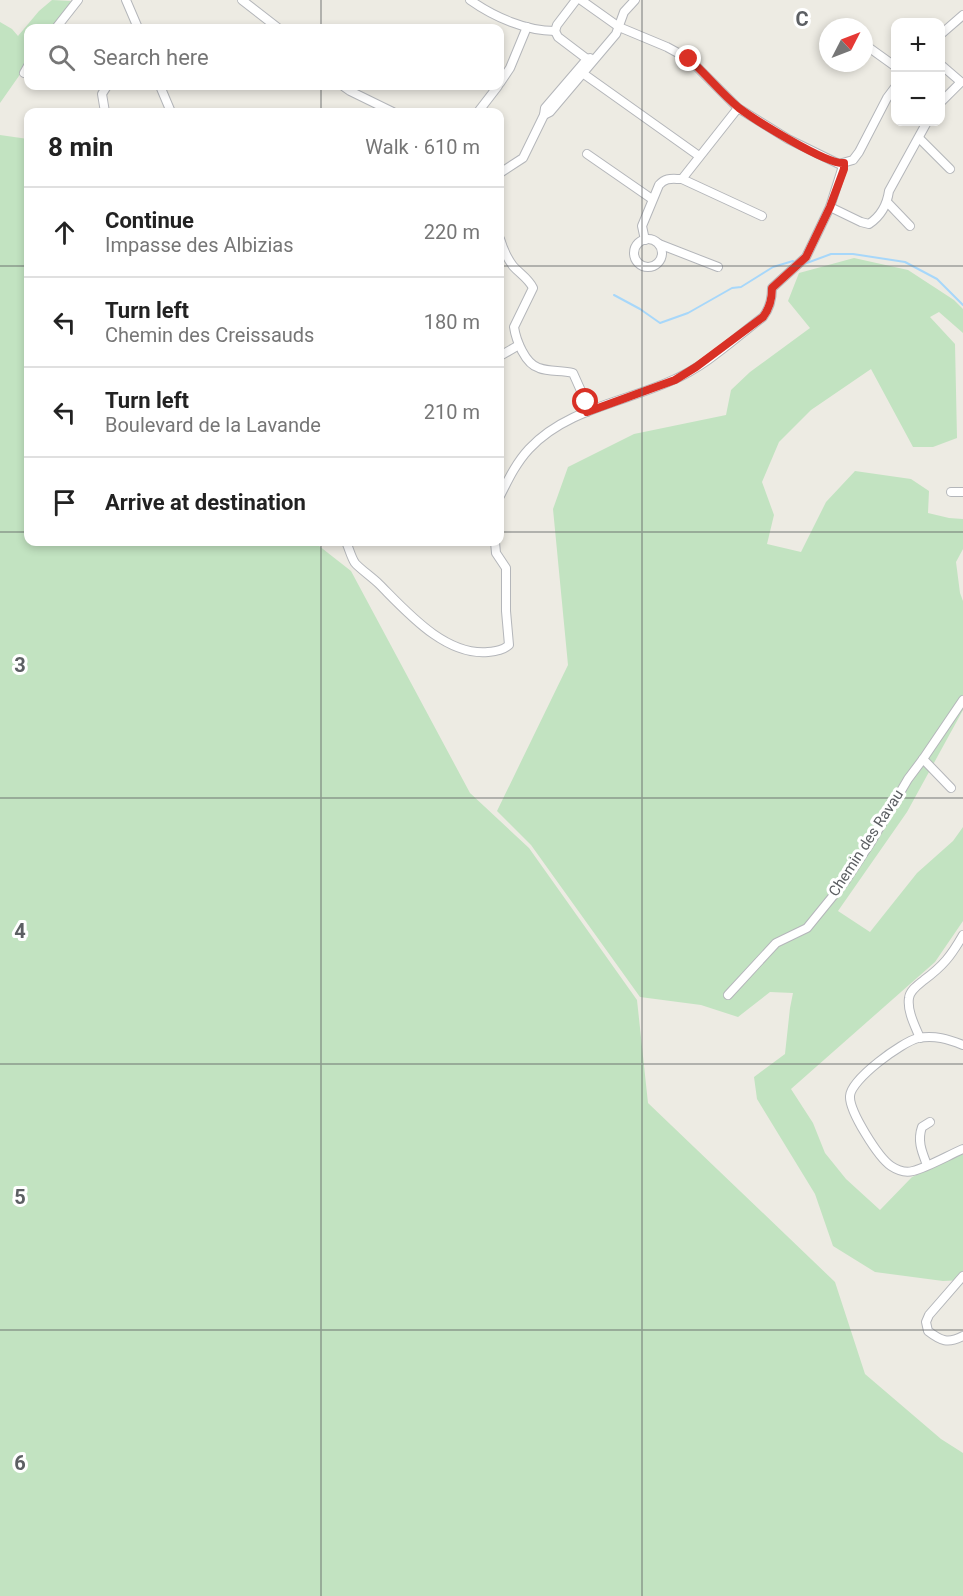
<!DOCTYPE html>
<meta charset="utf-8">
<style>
body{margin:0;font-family:Roboto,sans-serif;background:#f6f6f6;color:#222}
.controls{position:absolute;right:18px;top:18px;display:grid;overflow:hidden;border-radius:12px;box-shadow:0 3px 9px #0003}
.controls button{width:54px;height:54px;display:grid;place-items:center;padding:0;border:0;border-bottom:2px solid #e0e0e0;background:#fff;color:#222;font:30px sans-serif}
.compass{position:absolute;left:819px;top:18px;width:54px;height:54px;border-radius:50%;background:#fff;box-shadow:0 3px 9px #0003;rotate:48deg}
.stop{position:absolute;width:18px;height:18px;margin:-14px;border:4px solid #d93025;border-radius:50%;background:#fff}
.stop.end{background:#d93025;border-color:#fff;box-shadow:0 2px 6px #0008}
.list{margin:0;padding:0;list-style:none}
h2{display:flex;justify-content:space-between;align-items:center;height:78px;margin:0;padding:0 24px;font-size:26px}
h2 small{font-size:20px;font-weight:400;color:#767676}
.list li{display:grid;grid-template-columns:39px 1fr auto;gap:18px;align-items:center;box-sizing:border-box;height:90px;padding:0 24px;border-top:2px solid #e0e0e0}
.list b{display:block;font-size:22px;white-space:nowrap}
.list p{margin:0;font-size:20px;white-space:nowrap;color:#767676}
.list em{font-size:20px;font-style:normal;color:#767676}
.icon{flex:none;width:33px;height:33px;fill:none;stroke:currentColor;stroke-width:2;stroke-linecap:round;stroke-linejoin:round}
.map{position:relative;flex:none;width:963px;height:1596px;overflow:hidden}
.search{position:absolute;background:#fff;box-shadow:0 3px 9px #0003;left:24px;top:24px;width:480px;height:66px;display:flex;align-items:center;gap:15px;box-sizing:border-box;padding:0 21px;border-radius:12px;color:#767676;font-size:22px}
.panel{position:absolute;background:#fff;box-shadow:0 3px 9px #0003;left:24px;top:108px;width:480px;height:438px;border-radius:12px}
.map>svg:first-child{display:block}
.green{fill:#c2e3c1}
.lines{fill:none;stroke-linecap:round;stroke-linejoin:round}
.stream{stroke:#a7d7fa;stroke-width:2}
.street-casing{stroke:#b4b6ba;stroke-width:10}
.street{stroke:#fff;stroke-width:8}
.route{stroke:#d93025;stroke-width:8}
.grid{fill:none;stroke:#5c5f63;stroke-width:1.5;stroke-opacity:0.55}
.labels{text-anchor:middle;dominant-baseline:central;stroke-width:6;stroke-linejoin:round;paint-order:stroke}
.street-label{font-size:15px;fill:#5c5f63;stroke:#fff}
.grid-label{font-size:20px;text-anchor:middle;font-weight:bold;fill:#5c5f63;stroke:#fff;stroke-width:6;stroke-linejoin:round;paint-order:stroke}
</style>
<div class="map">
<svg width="963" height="1596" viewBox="0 0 963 1596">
<rect width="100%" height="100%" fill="#edebe3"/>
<g class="green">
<polygon points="52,0 71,1 53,28 28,28 28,63 0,103 0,22 12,29 18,36 39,11"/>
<polygon points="0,135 28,139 28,542 314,542 351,571 470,793 529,848 637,1000 648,1103 835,1282 865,1374 941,1439 963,1453 963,1596 0,1596"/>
<polygon points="854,258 908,270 954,300 963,309 963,333 939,312 930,317 955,344 957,438 933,447 913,447 871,369 811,410 779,442 762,482 774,515 767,544 801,552 826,502 855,471 911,479 929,491 928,513 949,518 963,519 963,549 956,562 960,593 963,601 963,710 907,812 838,911 870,932 917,873 953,841 963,827 963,921 935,962 791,1089 813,1123 825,1153 846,1179 880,1210 912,1177 963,1154 963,1280 943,1281 875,1272 833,1246 815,1194 757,1099 754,1077 785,1054 790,1008 793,993 770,992 738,1017 701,1005 640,997 531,845 497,811 568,665 553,509 568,467 634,434 726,415 731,390 750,372 810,328 788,301 799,273"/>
</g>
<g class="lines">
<g class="stream">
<polyline points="803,262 804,264 831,254 853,254 905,262 937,279 963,305"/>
<polyline points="614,295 640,309 660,323 688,313 732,288 741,287 773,267 793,261 796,263"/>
</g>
<g class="street-casing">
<g id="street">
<polyline points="126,0 138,28"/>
<polyline points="242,0 278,28"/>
<path d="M 470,0 C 494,17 526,31 555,31"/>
<polyline points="581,0 619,27 667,47 689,59 738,108 788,139 839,164 853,160 859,152 887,98 896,86"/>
<polyline points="838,25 840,27"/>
<polyline points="56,28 78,0"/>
<polyline points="555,31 558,37 587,59 590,58"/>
<polyline points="555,31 557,25 576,0"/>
<polyline points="940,35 963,15"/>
<polyline points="864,44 896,67"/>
<polyline points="587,59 545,108 544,115 550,112 616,34 624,12 635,0"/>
<polyline points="940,64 961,82 940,103"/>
<polyline points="581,72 699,156"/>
<polyline points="24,73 28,66"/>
<polyline points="500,83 510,68 527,27"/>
<polyline points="160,86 171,112"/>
<polyline points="343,86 350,91 393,112"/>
<polyline points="105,112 102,94 107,86"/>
<polyline points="478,112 498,86"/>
<polyline points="919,138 950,169"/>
<polyline points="587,154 652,199"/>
<polyline points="500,173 523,158 544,115"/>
<polyline points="682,179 762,216"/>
<polyline points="887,202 910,226"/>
<path d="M 830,207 L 861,222 L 869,224 C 881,216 887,205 889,191 L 927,122"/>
<path d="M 500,239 C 503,249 507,258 513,266 C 520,274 528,278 533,288 L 514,327 C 516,340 525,364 539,368 C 549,372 562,370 573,373 L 586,402 L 587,412"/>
<circle cx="648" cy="253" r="14"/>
<path d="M 645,240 L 642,226 L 659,185 C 666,177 672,179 682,179 L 738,108"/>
<polyline points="659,244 718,267"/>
<polyline points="500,356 519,345"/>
<polyline points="951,492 963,492"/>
<path d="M 500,496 C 508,480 516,463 529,449 C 566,409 625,402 673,380 C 706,366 735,338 763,317 C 770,308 772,299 772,288 L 806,257 L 830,207 L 844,163"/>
<path d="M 346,542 C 349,548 351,557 355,563 C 359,568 373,578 379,584 C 407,612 445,656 488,652 C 497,651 503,650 509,645 L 506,611 L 506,568 L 496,553 L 495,542"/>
<polyline points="923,759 951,788"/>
<polyline points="728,995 776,943 807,928 846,880 871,842 908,779 923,759 963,700"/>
<path d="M 920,1038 C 915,1026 907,1011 909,998 C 910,990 918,985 924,980 C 943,966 951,956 963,935"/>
<path d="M 963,1045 C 948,1039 935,1035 918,1038 C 902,1042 851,1079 850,1096 C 849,1111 878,1157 891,1166 C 897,1170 905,1173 913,1171 C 926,1168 949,1155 963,1149"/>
<path d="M 927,1165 C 922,1152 917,1141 922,1127 L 930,1122"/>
<path d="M 963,1276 L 929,1315 L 926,1322 L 928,1331 C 941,1341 948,1344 963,1336"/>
</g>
</g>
<use href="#street" class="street"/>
</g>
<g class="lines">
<path class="route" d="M 586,402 L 587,412 L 675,380 L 696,367 L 763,317 C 770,308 772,299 772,288 L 806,257 L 830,207 L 844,169 L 844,163 C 827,165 755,120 739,108 C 721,93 706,74 689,59"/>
</g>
<path class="grid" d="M 321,0 L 321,28M 642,0 L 642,1596M 321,86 L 321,112M 0,266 L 28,266M 500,266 L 963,266M 0,532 L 28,532M 500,532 L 963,532M 321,542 L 321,1596M 0,798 L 963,798M 0,1064 L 963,1064M 0,1330 L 963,1330"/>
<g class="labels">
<g class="street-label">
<text transform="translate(866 843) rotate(-57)">Chemin des Ravau</text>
</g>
</g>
<g class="grid-label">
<text x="802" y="26">C</text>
<text x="20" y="672">3</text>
<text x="20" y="938">4</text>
<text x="20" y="1204">5</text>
<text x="20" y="1470">6</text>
</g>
</svg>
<div class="controls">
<button>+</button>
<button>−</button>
</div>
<svg class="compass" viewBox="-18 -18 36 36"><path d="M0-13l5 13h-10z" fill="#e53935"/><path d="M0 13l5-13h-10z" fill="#767676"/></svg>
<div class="stop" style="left:586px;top:402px"></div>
<div class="stop end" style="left:689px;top:59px"></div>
<div class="search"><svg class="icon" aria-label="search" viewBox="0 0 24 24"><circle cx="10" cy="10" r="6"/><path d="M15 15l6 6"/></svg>Search here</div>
<section class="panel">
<h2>8 min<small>Walk · 610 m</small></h2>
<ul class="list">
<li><svg class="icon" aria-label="ahead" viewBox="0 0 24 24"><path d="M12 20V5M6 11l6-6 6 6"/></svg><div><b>Continue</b><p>Impasse des Albizias</p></div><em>220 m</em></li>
<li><svg class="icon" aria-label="left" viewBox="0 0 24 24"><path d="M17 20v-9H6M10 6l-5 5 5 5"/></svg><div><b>Turn left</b><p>Chemin des Creissauds</p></div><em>180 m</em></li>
<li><svg class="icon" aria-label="left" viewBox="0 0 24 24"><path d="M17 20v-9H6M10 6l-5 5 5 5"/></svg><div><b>Turn left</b><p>Boulevard de la Lavande</p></div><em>210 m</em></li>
<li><svg class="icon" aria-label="arrive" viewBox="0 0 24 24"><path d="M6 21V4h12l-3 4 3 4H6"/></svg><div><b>Arrive at destination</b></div></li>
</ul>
</section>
</div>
